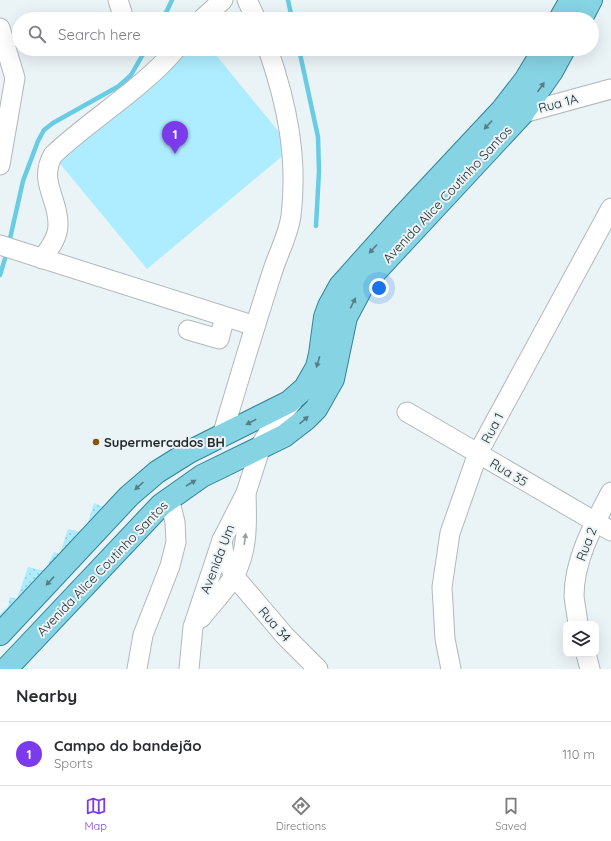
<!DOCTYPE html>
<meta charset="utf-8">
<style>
body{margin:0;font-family:Quicksand,sans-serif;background:#f2f2f3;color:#2b2b33}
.controls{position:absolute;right:12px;bottom:12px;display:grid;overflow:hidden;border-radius:8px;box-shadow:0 4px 16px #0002}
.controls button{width:36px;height:36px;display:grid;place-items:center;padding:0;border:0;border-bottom:1px solid #e1e1e2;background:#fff;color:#2b2b33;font:20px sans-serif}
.you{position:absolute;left:379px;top:288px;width:14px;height:14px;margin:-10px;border:3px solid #fff;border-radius:50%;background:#1a73e8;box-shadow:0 0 0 6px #1a73e833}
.badge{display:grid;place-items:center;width:26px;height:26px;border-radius:50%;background:#7c3aed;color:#fff;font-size:13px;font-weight:700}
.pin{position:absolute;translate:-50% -33px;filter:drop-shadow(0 1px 2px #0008)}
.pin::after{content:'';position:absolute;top:21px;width:14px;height:12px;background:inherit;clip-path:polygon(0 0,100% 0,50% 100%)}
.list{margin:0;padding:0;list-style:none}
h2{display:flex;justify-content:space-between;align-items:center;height:52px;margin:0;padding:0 16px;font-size:17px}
h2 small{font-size:13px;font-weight:400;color:#7c7c81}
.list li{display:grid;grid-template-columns:26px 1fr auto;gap:12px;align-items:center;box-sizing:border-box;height:64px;padding:0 16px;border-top:1px solid #e1e1e2}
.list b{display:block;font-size:15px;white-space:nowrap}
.list p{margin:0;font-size:13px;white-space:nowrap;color:#7c7c81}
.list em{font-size:13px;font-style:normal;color:#7c7c81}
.icon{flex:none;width:22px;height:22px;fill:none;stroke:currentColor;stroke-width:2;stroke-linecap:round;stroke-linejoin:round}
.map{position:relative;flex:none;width:611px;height:669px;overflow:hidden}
.search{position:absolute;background:#fff;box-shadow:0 4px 16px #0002;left:12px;right:12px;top:12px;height:44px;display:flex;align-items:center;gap:10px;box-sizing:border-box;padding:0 14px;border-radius:22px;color:#7c7c81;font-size:15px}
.sheet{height:116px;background:#fff}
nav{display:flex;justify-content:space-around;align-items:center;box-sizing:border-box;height:56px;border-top:1px solid #e1e1e2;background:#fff;font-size:11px;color:#7c7c81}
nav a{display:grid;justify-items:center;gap:2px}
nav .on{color:#7c3aed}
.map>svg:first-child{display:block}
.grass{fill:url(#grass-dots)}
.garden{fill:#adedff}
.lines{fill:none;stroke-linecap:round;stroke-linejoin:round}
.stream{stroke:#68cce5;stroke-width:4.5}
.minor-casing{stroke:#b0b8ba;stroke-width:21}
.major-casing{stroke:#308597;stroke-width:24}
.minor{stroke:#fff;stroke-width:19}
.major{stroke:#86d3e4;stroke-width:22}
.oneway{fill:#567e87}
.oneway2{fill:#9d9f9f}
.poi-dot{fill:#8a5304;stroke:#eaf3f6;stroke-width:1.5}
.labels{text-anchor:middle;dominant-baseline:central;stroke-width:4;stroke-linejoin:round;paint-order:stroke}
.street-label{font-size:13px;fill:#26292a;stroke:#eaf3f6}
.poi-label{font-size:13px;font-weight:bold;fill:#26292a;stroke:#eaf3f6;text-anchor:start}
</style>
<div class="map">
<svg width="611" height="669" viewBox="0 0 611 669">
<defs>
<pattern id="grass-dots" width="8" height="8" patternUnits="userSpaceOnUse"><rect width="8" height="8" fill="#adedff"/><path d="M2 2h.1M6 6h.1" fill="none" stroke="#95cbdb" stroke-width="1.8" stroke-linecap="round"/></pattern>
</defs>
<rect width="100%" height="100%" fill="#eaf3f6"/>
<polygon class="grass" points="94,503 108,509 0,622 0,614 8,607 10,597 17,599 28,567 45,571 54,552 60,554 68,529 85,533"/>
<polygon class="garden" points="190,49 211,49 292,148 147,269 57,160"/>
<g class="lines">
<g class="stream">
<polyline points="288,0 292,19"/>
<polyline points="163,19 172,0"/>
<polyline points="299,49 318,137 319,171 316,226"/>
<polyline points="9,243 23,181 38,141 44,130 53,123 119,86 131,75 146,49"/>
<polyline points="0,275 7,252"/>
</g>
<g class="minor-casing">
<g id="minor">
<polyline points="118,0 124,19"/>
<polyline points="247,0 256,19"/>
<polyline points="202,19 223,0"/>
<polyline points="0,28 15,78 0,165"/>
<polyline points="517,108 523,113 611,89"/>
<polyline points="0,245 255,326"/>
<path d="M 42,259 C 49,249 58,238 58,225 C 59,199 38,182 53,155 C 92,118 140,91 176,49"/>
<polyline points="188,330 219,339 225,317"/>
<polyline points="407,412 611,531"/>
<path d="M 222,436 C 238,382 254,329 271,276 C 277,255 288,237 291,216 C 298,157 287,104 268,49"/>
<polyline points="222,540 224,555 234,576 285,636 318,669"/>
<path d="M 201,618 C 211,605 225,591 234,576 C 248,552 247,522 246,494"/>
<path d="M 578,624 C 577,615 575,605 574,596 C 574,559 594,524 611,492"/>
<polyline points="586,654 590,669"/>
<polyline points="137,669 143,635 170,566 176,542 175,522 169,498"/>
<polyline points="189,669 193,627 222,540 246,493 262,443 275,422 293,401"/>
<polyline points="451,669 445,639 442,587 450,533 478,453 611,208"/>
</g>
</g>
<g class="major-casing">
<g id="major">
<polyline points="560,19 571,0"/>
<polyline points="581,19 591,0"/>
<polyline points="0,634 129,496 157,472 189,452 289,402 305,388 317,367 320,354 325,317 329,306 340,286 399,220 502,110 526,79 544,49"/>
<polyline points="6,669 161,505 202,476 284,436 306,419 316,409 333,379 346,317 363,285 523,113 552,71 564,49"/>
</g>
</g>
<use href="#minor" class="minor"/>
<use href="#major" class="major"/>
</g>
<defs><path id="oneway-solid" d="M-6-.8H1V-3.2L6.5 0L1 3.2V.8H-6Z"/></defs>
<g class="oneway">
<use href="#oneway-solid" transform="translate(541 87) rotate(-55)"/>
<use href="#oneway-solid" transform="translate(488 125) rotate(133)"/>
<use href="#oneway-solid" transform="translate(373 249) rotate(132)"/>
<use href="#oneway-solid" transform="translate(353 303) rotate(-63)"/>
<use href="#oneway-solid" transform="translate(318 362) rotate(107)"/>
<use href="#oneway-solid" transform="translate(304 420) rotate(-41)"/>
<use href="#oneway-solid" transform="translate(251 422) rotate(152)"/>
<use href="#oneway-solid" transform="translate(191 483) rotate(-31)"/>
<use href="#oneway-solid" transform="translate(139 486) rotate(138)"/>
<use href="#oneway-solid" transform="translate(50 581) rotate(133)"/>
</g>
<use class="oneway2" href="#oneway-solid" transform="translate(245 539) rotate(-82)"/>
<circle class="poi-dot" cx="96" cy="442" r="4"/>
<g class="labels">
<g class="street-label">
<text transform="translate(558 103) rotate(-15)">Rua 1A</text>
<text transform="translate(447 194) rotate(-47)">Avenida Alice Coutinho Santos</text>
<text transform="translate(492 428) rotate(-62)">Rua 1</text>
<text transform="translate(509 472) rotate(31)">Rua 35</text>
<text transform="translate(586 544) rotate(-69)">Rua 2</text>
<text transform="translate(217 559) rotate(-69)">Avenida Um</text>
<text transform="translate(102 568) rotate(-46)">Avenida Alice Coutinho Santos</text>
<text transform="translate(275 624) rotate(49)">Rua 34</text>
</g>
<g class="poi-label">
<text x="104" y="442">Supermercados BH</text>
</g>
</g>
</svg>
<div class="controls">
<button><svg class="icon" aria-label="layers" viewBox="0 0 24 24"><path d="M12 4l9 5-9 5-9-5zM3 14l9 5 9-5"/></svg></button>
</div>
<div class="you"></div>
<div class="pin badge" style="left:175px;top:154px">1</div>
<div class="search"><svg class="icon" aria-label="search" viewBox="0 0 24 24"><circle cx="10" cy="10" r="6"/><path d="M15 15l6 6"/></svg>Search here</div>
</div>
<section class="sheet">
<h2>Nearby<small></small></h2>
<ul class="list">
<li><span class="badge">1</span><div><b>Campo do bandejão</b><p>Sports</p></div><em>110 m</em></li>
</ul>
</section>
<nav>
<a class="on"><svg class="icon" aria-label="map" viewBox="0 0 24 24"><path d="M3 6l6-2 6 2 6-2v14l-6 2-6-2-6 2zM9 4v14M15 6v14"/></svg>Map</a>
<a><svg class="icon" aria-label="directions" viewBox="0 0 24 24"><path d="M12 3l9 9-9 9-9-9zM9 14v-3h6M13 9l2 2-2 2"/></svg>Directions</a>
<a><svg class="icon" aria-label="saved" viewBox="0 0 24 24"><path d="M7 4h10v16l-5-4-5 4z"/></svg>Saved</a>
</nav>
